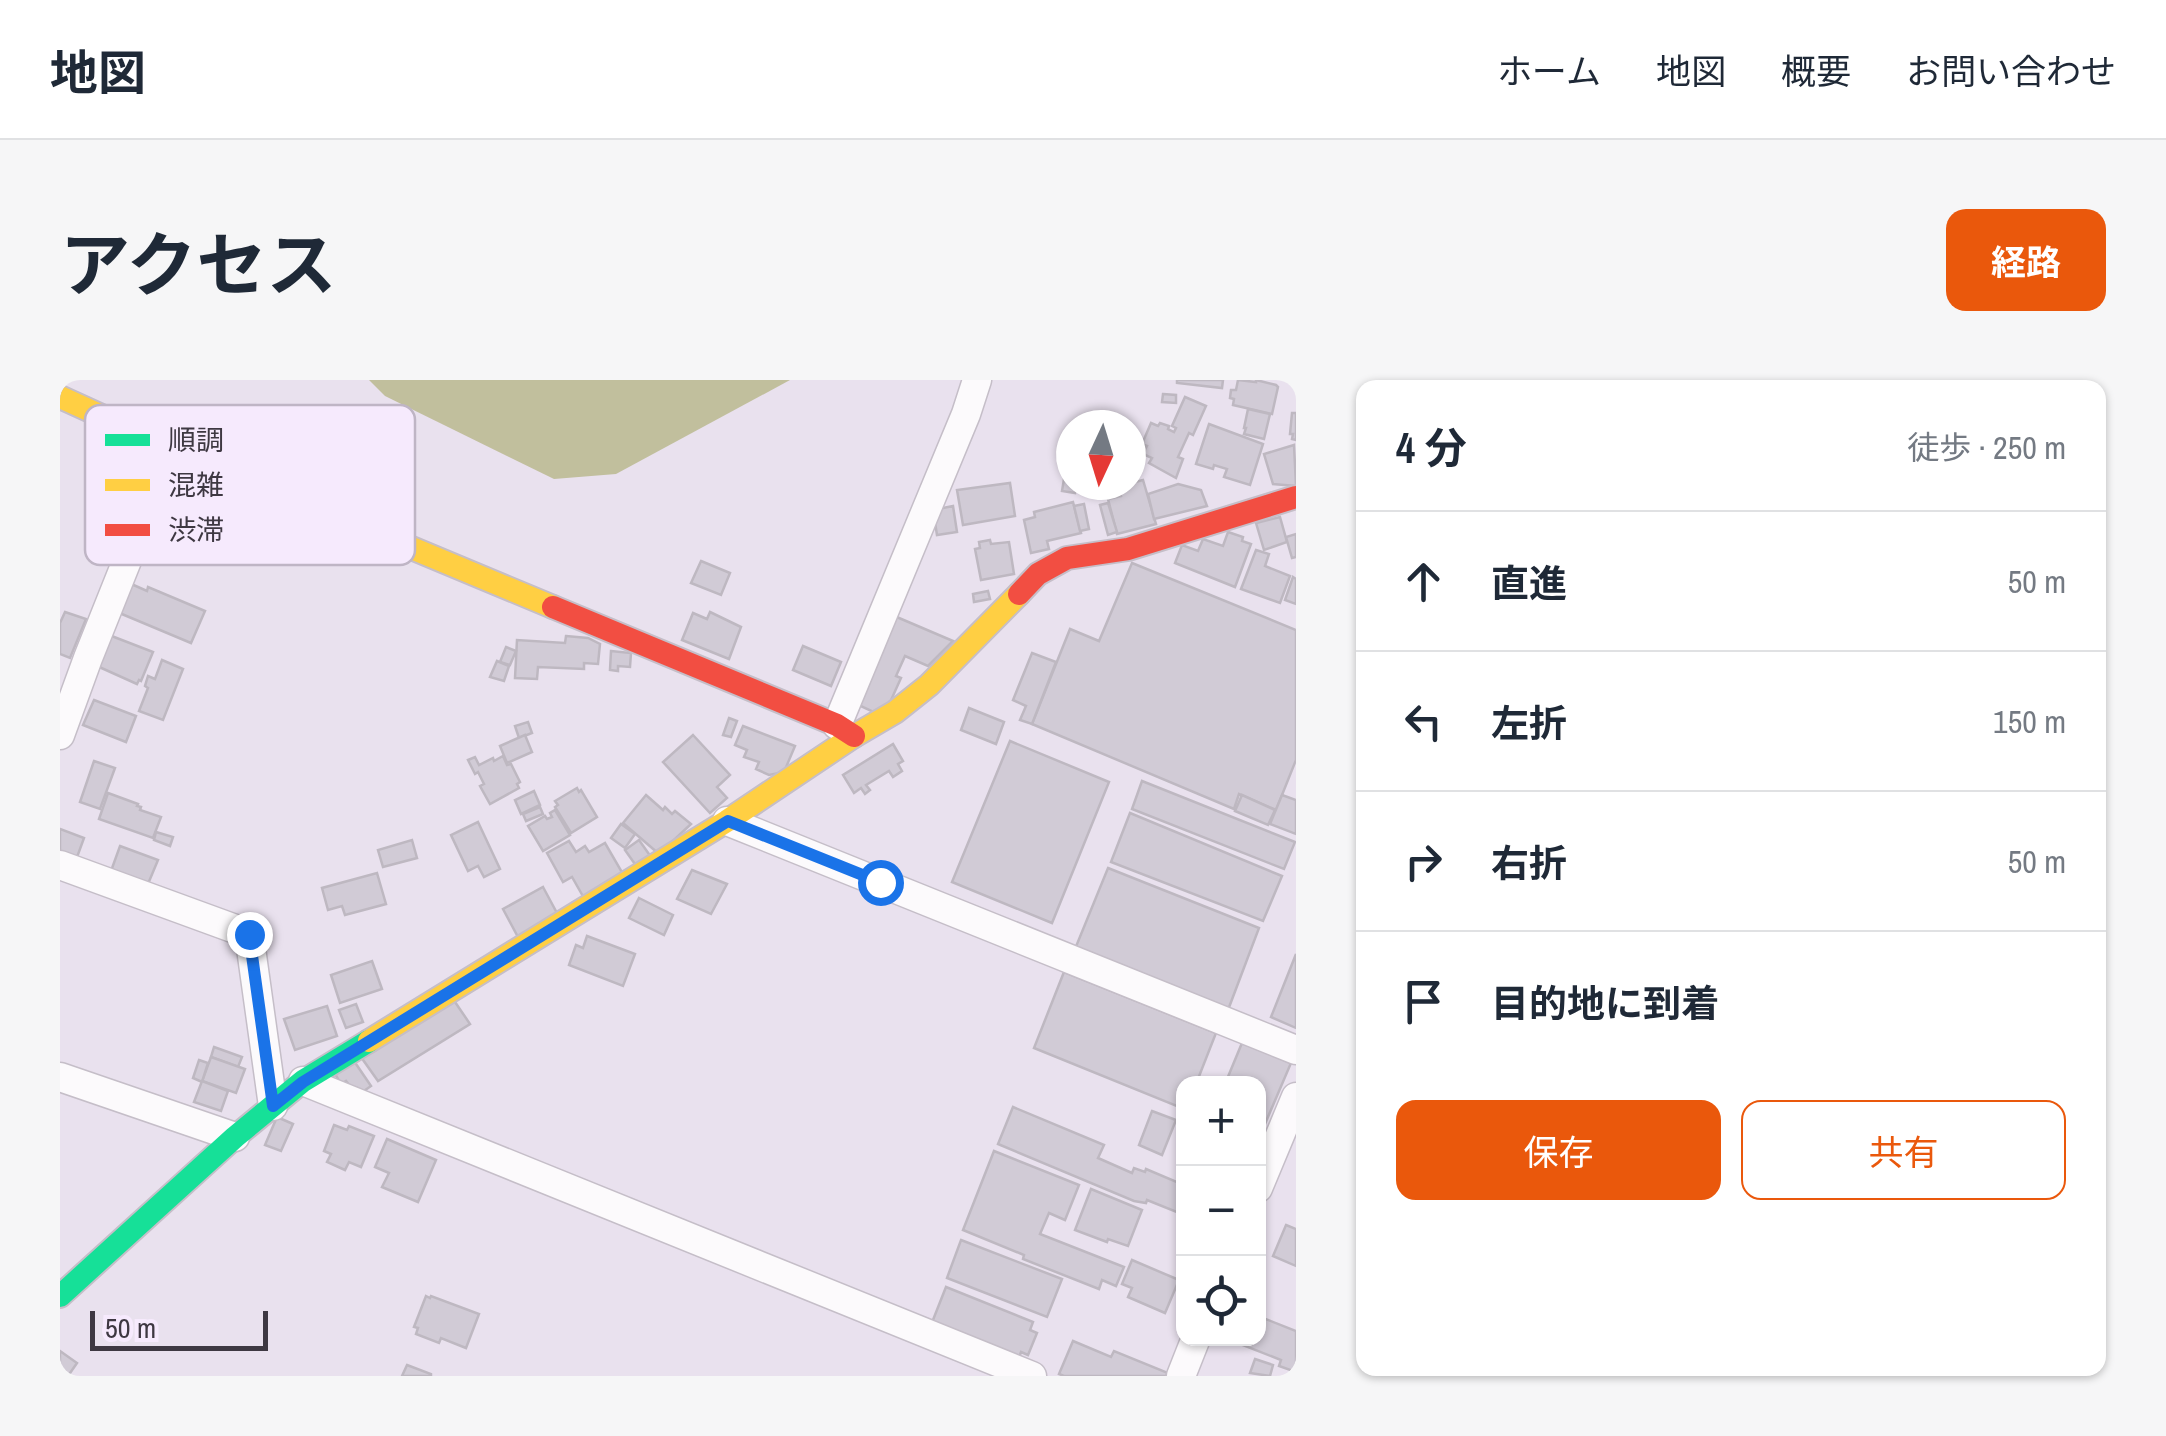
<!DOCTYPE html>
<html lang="ja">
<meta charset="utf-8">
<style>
body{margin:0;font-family:"Archivo Narrow","Noto Sans JP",sans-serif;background:#f6f6f7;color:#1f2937}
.controls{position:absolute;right:30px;bottom:30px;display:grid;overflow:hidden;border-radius:20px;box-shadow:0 2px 8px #0004}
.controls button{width:90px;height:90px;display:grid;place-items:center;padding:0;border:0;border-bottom:2px solid #e0e1e3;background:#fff;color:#1f2937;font:50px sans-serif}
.compass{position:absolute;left:996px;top:30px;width:90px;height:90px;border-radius:50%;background:#fff;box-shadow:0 2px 8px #0004;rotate:184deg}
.scale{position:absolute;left:30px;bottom:25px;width:178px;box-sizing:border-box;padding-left:10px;border:5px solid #3e3842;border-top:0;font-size:28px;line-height:35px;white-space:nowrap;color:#3e3842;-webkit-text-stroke:8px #f6eafd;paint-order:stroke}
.stop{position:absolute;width:30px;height:30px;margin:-22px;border:8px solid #1a73e8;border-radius:50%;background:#fff}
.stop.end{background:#1a73e8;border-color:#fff;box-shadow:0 2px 10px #0008}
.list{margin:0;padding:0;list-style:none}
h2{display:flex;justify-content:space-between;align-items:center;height:130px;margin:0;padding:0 40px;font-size:42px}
h2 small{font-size:32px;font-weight:400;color:#747a83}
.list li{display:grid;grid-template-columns:65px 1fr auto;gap:30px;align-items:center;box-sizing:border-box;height:140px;padding:0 40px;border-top:2px solid #e0e1e3}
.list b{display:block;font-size:38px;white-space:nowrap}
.list em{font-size:32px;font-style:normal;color:#747a83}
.actions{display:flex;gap:20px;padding:30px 40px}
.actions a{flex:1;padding:22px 0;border:2px solid #ea580c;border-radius:20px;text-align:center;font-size:35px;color:#ea580c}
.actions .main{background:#ea580c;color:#fff}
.icon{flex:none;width:55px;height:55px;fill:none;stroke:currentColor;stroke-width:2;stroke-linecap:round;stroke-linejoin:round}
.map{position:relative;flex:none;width:1236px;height:996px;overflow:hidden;border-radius:20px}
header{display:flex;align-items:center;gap:60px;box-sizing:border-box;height:140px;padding:0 50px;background:#fff;border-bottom:2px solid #e0e1e3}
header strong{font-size:48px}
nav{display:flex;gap:55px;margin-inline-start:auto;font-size:35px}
.intro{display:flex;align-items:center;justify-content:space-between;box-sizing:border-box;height:240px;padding:0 60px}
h1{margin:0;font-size:70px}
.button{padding:25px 45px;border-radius:20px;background:#ea580c;color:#fff;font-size:35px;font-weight:700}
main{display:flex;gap:60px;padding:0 60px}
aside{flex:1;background:#fff;border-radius:20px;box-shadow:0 2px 8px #0004}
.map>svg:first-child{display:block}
.forest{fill:#c1bf9d}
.building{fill:#d1cbd6;stroke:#beb8c1;stroke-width:2.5}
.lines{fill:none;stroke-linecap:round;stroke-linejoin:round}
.street-casing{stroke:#c5bec8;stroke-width:31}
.fast-casing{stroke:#c5bec8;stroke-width:26}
.slow-casing{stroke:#c5bec8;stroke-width:26}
.jam-casing{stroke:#c5bec8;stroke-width:26}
.street{stroke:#fcfafc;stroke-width:28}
.fast{stroke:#16e098;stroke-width:22}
.slow{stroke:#ffcf43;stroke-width:22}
.jam{stroke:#f24e42;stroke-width:22}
.route{stroke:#1a73e8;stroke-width:12}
.key{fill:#f6eafd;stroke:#bfb5c5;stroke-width:2.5}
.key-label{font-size:28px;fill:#3e3842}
</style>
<header>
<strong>地図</strong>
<nav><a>ホーム</a><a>地図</a><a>概要</a><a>お問い合わせ</a></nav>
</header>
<div class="intro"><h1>アクセス</h1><a class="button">経路</a></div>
<main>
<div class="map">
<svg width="1236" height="996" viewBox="0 0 1236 996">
<rect width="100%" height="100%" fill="#e9e1ee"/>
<polygon class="forest" points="309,0 730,0 556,94 494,99 325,16"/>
<g class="building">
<polygon points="1117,0 1163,0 1162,8 1117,3"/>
<polygon points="1178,0 1196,2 1196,0 1216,5 1218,7 1212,34 1173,25 1174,19 1170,18 1171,10 1176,10"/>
<polygon points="1103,14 1116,15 1116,23 1102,22"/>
<polygon points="1125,17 1146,26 1133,55 1129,53 1118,77 1123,79 1116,98 1089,83 1092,78 1083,74 1087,66 1082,64 1091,43 1098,46 1100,43 1109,46 1108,49 1114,52 1116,48 1112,46"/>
<polygon points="1188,29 1210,34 1204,59 1184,54 1186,48 1184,48"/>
<polygon points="1232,33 1236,33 1236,60 1232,59 1233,54 1230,54"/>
<polygon points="1149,44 1203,64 1190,105 1164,97 1167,89 1154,85 1153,89 1136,84"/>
<polygon points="1234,65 1236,106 1213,104 1204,74"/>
<polygon points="1004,99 1011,100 1011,105 1016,105 1015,113 1002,111"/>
<polygon points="1083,100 1096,144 1057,154 1048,119 1061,116 1059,106 1071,105 1071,103"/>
<polygon points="950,103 955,136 903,145 897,110"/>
<polygon points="1118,104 1141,110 1147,126 1094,139 1088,114"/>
<polygon points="1013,122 1021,153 987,161 989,169 971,173 964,140 975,137 974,132"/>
<polygon points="1048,123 1057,152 1048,155 1040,125"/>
<polygon points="1024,124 1029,149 1020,151 1014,126"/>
<polygon points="893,126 897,152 877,155 873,130"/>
<polygon points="1220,137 1227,162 1204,170 1196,143"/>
<polygon points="1168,152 1183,157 1182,161 1191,164 1175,207 1115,183 1122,165 1138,171 1143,159 1163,166"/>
<polygon points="1236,154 1236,177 1232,178 1226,157"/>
<polygon points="930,160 931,164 949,162 954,194 921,200 915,169 920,168 919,162"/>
<polygon points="1196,170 1209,174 1205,186 1230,196 1220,223 1181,209"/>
<polygon points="641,181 670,193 661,215 631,203"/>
<polygon points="1072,183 1236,250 1236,380 1216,430 1179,414 1174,429 972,344 1010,249 1039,261"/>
<polygon points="1233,197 1236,199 1236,224 1225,220"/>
<polygon points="69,203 87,211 88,207 145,231 131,263 57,232"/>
<polygon points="928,211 930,219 914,222 913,214"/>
<polygon points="5,232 26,239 10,278 0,274 0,243"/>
<polygon points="650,232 681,247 669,279 622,260 633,233 647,239"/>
<polygon points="832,235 893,261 868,286 845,276 836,296 841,298 827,329 820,335 794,323"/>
<polygon points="49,255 93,272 81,301 79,300 77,304 37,286"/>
<polygon points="506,256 528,258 540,264 538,284 524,283 524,289 478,287 477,299 455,298 457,260 505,263"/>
<polygon points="743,266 781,282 771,306 733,290"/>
<polygon points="446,267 456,271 450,285 440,282"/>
<polygon points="551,271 571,273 570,287 558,286 558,291 550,290"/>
<polygon points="972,273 996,282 972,344 960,340 966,326 953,320"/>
<polygon points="102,280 123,289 103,340 79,331 88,308 85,306 88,296 95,299"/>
<polygon points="437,281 449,286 444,301 430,297"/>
<polygon points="34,320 76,336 66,362 23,345"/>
<polygon points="909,328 944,342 936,364 901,350"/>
<polygon points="669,338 677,341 671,357 663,355"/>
<polygon points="468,342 472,353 459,358 455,346"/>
<polygon points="683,346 735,366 724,392 709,395 696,389 699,382 684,377 687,370 675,365"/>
<polygon points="465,355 472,372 447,383 440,366"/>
<polygon points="633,355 670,395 657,407 667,418 650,433 603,382"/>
<polygon points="950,361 1049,402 992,543 892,502"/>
<polygon points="833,364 843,381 838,384 842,391 833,397 829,391 806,405 810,410 805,414 801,408 794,413 783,395"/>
<polygon points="443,376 447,385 451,384 460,402 457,404 459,408 430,424 420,406 424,404 418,392 415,394 408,380 415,377 419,385 433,378 434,381"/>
<polygon points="34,381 55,388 40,429 20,422"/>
<polygon points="1082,401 1235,462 1224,489 1072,429"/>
<polygon points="517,408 519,412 521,410 537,437 511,453 495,427 498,425 495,421"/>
<polygon points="474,411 480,425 461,434 455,420"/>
<polygon points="48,413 78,424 77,426 81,427 80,430 101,437 93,458 39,439"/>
<polygon points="586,415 603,430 605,427 612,434 615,431 631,444 599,474 563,443"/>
<polygon points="1182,415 1215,430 1208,445 1175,431"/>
<polygon points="1222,415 1236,420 1236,454 1210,444"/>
<polygon points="480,427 483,434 466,441 463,434"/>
<polygon points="495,430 510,455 483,471 468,446 485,436 487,439 492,437 490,433"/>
<polygon points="1070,433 1222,496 1203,541 1051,482"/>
<polygon points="418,442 440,489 424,497 418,486 408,491 391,455"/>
<polygon points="561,444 575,454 565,468 551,458"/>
<polygon points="0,449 24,458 16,480 0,475"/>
<polygon points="96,452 113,457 110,466 94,460"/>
<polygon points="352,460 357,478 323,487 318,470"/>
<polygon points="579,460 591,477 577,487 565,470"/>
<polygon points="509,461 516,472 525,466 529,472 545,463 563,494 524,518 512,497 503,502 487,473"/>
<polygon points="60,466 98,480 88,504 51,491"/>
<polygon points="1048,488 1199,548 1168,630 1015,569"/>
<polygon points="632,490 667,504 651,534 617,519"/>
<polygon points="317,493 326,524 285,535 282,526 268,530 262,508"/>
<polygon points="483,507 498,535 458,557 443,529"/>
<polygon points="579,518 613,535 604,555 569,538"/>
<polygon points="527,556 575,574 563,606 509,585 516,565 523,568"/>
<polygon points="1236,574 1236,648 1211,637"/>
<polygon points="312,581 322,609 280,623 271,595"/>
<polygon points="1004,592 1156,653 1136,704 1124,704 1124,729 974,668"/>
<polygon points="393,619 410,644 318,701 301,677"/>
<polygon points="296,624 303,642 286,648 279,630"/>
<polygon points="267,626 277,656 235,670 224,639"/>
<polygon points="1182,663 1231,683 1199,758 1198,704 1165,704"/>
<polygon points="154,667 182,677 178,687 151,677"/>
<polygon points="151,677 185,689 176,713 142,701"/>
<polygon points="139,680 148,683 142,702 133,698"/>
<polygon points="294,681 311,706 301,713 297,708 293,710 286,701 281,704 275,694"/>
<polygon points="142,701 168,711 161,731 134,722"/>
<polygon points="953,727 1044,765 1038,778 1072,793 1074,788 1085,792 1086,789 1124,805 1124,835 1087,820 1086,823 1074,821 938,764"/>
<polygon points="1092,731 1116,740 1102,775 1079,765"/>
<polygon points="217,737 233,744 221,771 205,765"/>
<polygon points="274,745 287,750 289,746 314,756 301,787 289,782 285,790 267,782 271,774 264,771"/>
<polygon points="327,759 376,780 358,822 322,807 329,793 315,787"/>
<polygon points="934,771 1019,805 1005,840 989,833 980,854 1064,887 1056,906 1042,900 1039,909 963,879 964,875 903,850"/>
<polygon points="1031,809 1082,830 1068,866 1048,859 1047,862 1015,850"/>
<polygon points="1226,845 1236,849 1236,886 1213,876"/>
<polygon points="901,860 1002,899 987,937 887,898"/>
<polygon points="1072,880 1119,900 1105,933 1068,917 1072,908 1062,904"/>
<polygon points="886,907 973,942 970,950 977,953 968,975 961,972 958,980 871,945"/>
<polygon points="366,916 370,918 371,916 419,934 406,968 381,958 379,963 356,954 358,948 354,947"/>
<polygon points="1198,936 1236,951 1236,984 1233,991 1219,986 1221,980 1175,962 1176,958 1198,958"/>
<polygon points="1013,961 1051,977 1054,971 1108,993 1106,996 1004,996 999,994"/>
<polygon points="0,971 17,983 8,996 0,996"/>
<polygon points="1195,979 1213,985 1210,996 1190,993"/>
<polygon points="347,985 371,994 371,996 342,996"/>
</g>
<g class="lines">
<g class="street-casing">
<g id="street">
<polyline points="777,345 906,34 917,0"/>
<polyline points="0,355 28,278 112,68"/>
<polyline points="667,441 1236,670"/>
<polyline points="0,485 189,554 213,726"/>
<polyline points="0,697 175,757"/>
<polyline points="243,701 972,996"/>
<polyline points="1198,808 1236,717"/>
<polyline points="1121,996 1136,958"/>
</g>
</g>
<g class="fast-casing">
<polyline id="fast" points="0,916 175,757 243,701 309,661"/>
</g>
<g class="slow-casing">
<g id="slow">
<polyline points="0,17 112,68 493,227"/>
<polyline points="309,661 667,441 794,356 835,332 869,305 959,214"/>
</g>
</g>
<g class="jam-casing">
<g id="jam">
<polyline points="959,214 978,194 1007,178 1068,169 1236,117"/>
<polyline points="493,227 777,345 794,356"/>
</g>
</g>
<use href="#street" class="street"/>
<use href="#fast" class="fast"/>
<use href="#slow" class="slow"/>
<use href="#jam" class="jam"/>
</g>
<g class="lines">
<polyline class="route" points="189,554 213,726 243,702 668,441 820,502"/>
</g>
<rect x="25" y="25" width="330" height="160" rx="15" class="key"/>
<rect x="45" y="54" width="45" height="12" fill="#16e098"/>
<rect x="45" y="99" width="45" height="12" fill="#ffcf43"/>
<rect x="45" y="144" width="45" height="12" fill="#f24e42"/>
<g class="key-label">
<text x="108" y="70">順調</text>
<text x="108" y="115">混雑</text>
<text x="108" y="160">渋滞</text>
</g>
</svg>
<div class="controls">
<button>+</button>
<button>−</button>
<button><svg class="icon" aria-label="locate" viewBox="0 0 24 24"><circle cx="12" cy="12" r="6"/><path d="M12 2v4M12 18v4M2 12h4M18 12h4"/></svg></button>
</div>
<svg class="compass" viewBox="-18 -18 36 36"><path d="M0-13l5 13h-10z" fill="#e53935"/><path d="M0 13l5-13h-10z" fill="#747a83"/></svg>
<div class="scale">50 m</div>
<div class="stop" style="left:820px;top:502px"></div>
<div class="stop end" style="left:189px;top:554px"></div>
</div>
<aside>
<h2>4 分<small>徒歩 · 250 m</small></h2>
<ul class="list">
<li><svg class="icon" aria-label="ahead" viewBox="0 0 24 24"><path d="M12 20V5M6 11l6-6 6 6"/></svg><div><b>直進</b></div><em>50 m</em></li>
<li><svg class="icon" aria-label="left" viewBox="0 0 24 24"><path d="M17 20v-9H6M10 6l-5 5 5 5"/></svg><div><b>左折</b></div><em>150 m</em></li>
<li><svg class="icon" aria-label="right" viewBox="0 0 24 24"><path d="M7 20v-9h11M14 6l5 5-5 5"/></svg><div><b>右折</b></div><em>50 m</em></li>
<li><svg class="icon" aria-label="arrive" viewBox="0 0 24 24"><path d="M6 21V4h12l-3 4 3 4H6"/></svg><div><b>目的地に到着</b></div></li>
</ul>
<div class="actions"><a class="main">保存</a><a>共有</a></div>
</aside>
</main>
